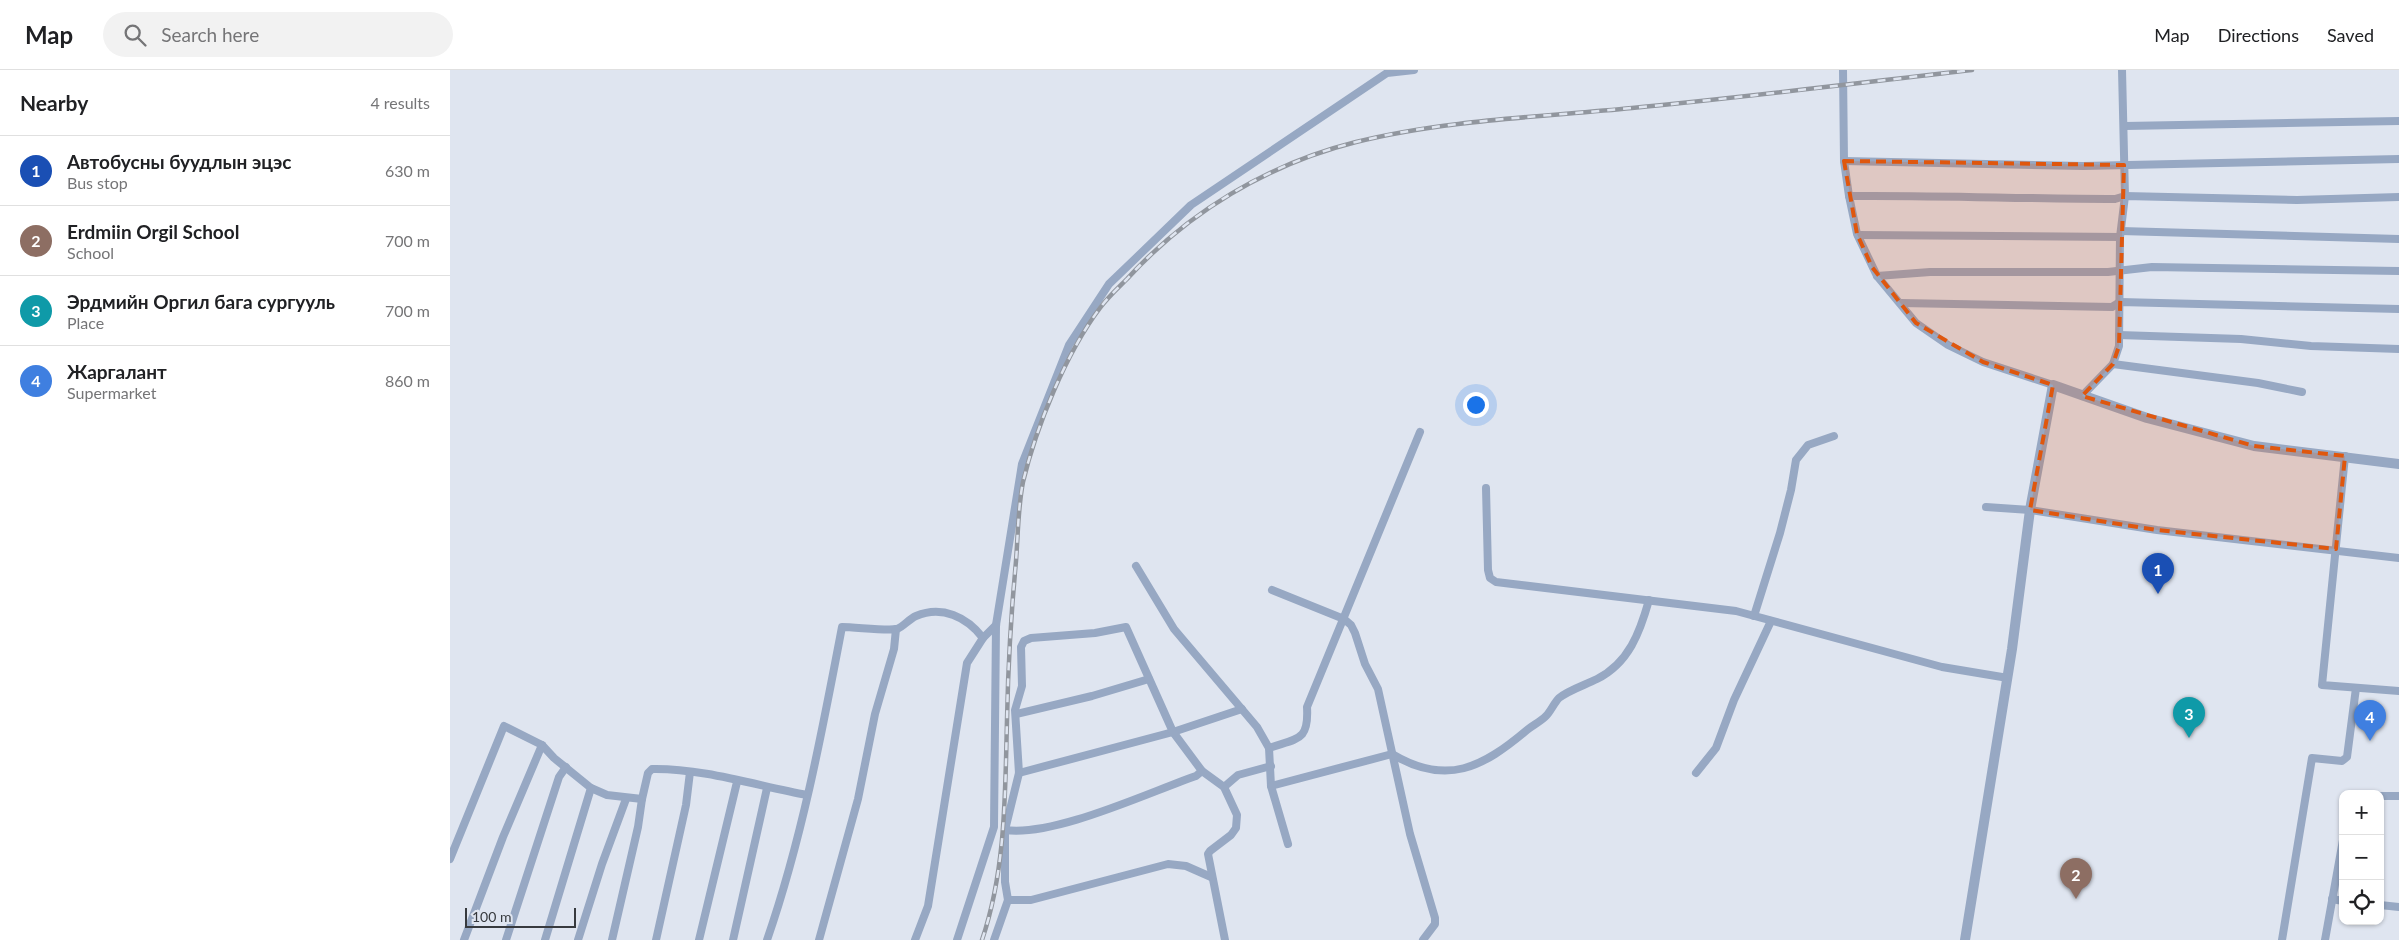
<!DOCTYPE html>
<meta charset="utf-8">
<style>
body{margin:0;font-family:Lato,sans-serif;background:#f2f2f2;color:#202124}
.controls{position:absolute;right:15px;bottom:15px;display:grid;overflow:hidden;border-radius:10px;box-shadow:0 1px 4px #0004}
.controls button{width:45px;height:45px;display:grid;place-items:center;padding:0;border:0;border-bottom:1px solid #e0e0e0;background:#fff;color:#202124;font:25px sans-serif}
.scale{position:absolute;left:15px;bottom:12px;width:111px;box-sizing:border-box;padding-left:5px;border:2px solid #373a3e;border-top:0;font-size:14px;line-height:18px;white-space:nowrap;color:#373a3e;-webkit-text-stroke:4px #dfe5f0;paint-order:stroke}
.you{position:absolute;left:1025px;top:334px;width:18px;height:18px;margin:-12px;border:4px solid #fff;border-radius:50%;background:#1a73e8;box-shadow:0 0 0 8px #1a73e833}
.badge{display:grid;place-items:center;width:32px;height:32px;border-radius:50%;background:#3d8023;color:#fff;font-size:16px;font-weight:700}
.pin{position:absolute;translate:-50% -41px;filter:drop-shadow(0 1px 2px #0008)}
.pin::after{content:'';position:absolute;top:26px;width:18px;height:15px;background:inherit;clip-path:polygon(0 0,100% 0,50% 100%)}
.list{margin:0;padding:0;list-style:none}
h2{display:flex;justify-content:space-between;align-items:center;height:65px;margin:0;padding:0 20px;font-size:21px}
h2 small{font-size:16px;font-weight:400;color:#757577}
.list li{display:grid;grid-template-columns:32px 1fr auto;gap:15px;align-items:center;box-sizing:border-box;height:70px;padding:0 20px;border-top:1px solid #e0e0e0}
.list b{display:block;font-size:19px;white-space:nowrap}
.list p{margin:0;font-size:16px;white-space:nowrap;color:#757577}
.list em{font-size:16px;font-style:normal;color:#757577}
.icon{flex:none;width:28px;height:28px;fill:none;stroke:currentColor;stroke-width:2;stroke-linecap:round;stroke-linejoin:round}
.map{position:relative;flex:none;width:1949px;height:870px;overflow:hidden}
header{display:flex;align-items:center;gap:30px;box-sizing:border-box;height:70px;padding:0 25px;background:#fff;border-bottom:1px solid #e0e0e0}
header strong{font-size:24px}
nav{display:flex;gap:28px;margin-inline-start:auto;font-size:18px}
.search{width:350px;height:45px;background:#f2f2f2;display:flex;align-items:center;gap:12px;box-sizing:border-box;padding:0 18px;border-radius:28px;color:#757577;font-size:19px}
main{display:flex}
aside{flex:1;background:#fff}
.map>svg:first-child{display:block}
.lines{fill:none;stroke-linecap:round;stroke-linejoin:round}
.minor{stroke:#97a8c3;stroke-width:8}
.tertiary{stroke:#97a8c3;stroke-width:10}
.rail-casing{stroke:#91969e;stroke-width:4.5}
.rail{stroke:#dfe5f0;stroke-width:2.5;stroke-dasharray:8;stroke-linecap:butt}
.marked{fill:#df570e;fill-opacity:0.2;stroke:#df570e;stroke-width:4;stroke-dasharray:10 6;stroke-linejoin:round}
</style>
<header>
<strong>Map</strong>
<div class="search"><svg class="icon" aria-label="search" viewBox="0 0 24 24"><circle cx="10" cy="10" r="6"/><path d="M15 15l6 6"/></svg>Search here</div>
<nav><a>Map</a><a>Directions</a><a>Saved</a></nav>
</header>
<main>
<aside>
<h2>Nearby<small>4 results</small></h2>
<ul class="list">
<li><span class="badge" style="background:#1a4fb4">1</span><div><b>Автобусны буудлын эцэс</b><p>Bus stop</p></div><em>630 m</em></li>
<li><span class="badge" style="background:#8d6e63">2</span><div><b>Erdmiin Orgil School</b><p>School</p></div><em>700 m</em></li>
<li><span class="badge" style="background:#0f9aa8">3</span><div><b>Эрдмийн Оргил бага сургууль</b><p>Place</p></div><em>700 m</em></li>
<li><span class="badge" style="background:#3f7fe0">4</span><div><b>Жаргалант</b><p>Supermarket</p></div><em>860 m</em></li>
</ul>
</aside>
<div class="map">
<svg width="1949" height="870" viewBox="0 0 1949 870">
<rect width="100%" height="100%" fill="#dfe5f0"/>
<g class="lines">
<g class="minor">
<polyline points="1393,0 1394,91 1399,126 1407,164 1427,206 1466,253 1498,275 1533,292 1603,315"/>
<polyline points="1675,56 1949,51"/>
<polyline points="1394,91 1633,96 1949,89"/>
<path d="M 1399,126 C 1487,125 1576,129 1665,129 L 1675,126 L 1847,130 L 1949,127"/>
<polyline points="1671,161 1949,169"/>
<polyline points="1408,165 1670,167"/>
<polyline points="1427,206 1480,202 1658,202 1702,197 1949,201"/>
<polyline points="1451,233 1662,237 1670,232 1949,239"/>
<polyline points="1669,265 1791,269 1861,276 1949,279"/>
<polyline points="1663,294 1808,313 1852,322"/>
<polyline points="1632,326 1663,294 1669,276 1670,167 1675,126 1672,0"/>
<polyline points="1895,386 1872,615 1949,621"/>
<polyline points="1036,418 1038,500 1040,508 1046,512 1286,541 1492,597 1558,608"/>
<polyline points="1536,437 1580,440 1707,460 1949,488"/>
<polyline points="686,496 724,559 807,657 819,678 821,716 838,774"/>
<polyline points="822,520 894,549 901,555 905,563 915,594 928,619 960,764 985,848 985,854 973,870"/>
<polyline points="1304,546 1330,463 1341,420 1346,390 1358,375 1384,366"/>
<polyline points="566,644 642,626 699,609"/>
<path d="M 819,678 C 848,668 859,671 857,637 L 970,362"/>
<polyline points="569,703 723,662 792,639"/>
<polyline points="1246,703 1266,678 1284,630 1321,551"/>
<path d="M 821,716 L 942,684 C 997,717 1033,697 1077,660 C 1083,655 1090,652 1096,646 C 1101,641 1104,633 1109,628 C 1119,620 1135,615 1147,609 C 1179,593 1190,562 1199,530"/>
<polyline points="774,717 788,705 821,696"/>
<polyline points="1930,726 1949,726"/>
<path d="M 555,760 C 604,767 697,723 746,706 L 752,701"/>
<path d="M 0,789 L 54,656 L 92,675 L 104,688 L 141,718 L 157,725 L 192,729 L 198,703 L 202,699 C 252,698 308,716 357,725"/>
<polyline points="1882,829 1893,831"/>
<polyline points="558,830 581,830 718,794 736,796 761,807"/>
<polyline points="1930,835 1949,837"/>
<polyline points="14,870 53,767 92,675"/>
<polyline points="56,870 109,707 116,697"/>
<polyline points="95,870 141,718"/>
<polyline points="128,870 152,794 176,729"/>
<polyline points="162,870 188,757 192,729"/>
<polyline points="206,870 236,735 240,702"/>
<polyline points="249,870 287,712"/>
<polyline points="283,870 317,718"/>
<path d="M 317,870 C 352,769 372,662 392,557 C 405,557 437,561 447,559 C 453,557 459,549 466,546 C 492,535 517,547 533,568"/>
<polyline points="369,870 408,729 425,644 444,579 446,559"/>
<polyline points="465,870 478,836 517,593 533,568 546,555"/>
<polyline points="507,870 544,757 546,555 572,394 619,275 659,214 741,135 937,3 964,0"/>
<polyline points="544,870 558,830 555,812 555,760 569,703 565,640 572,616 571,577 574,571 581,568 645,563 676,557 723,662 752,701 774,717 787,745 786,758 781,765 760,781 758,784 775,870"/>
<polyline points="1832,870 1862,688 1892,691 1897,687 1906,618"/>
<polyline points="1875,870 1893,770"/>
</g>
<polyline class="tertiary" points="1515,870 1562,579 1580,440 1603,315 1697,348 1804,376 1949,394"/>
<g class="rail-casing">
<path id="rail" d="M 532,870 C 556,799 555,724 557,650 C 558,597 561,544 566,491 C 568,465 568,437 573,412 C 586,357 616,283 650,238 C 658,227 668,218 677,209 C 738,142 818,94 906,72 C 994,50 1091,47 1182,38 C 1296,27 1409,13 1522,0"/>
</g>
<use href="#rail" class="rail"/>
</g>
<path class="marked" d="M 1394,91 L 1674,95 L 1669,276 L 1663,294 L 1632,326 L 1804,376 L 1895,386 L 1886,479 L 1707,460 L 1580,440 L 1603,315 L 1533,292 L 1466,253 L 1422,197 L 1407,164 Z"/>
</svg>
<div class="controls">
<button>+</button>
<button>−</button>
<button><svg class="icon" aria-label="locate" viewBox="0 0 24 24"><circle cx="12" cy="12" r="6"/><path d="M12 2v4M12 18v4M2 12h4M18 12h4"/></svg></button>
</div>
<div class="scale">100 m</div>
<div class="you"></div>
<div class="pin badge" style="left:1708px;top:524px;background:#1a4fb4">1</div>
<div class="pin badge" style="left:1626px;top:829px;background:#8d6e63">2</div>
<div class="pin badge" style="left:1739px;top:668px;background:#0f9aa8">3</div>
<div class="pin badge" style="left:1920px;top:671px;background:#3f7fe0">4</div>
</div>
</main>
